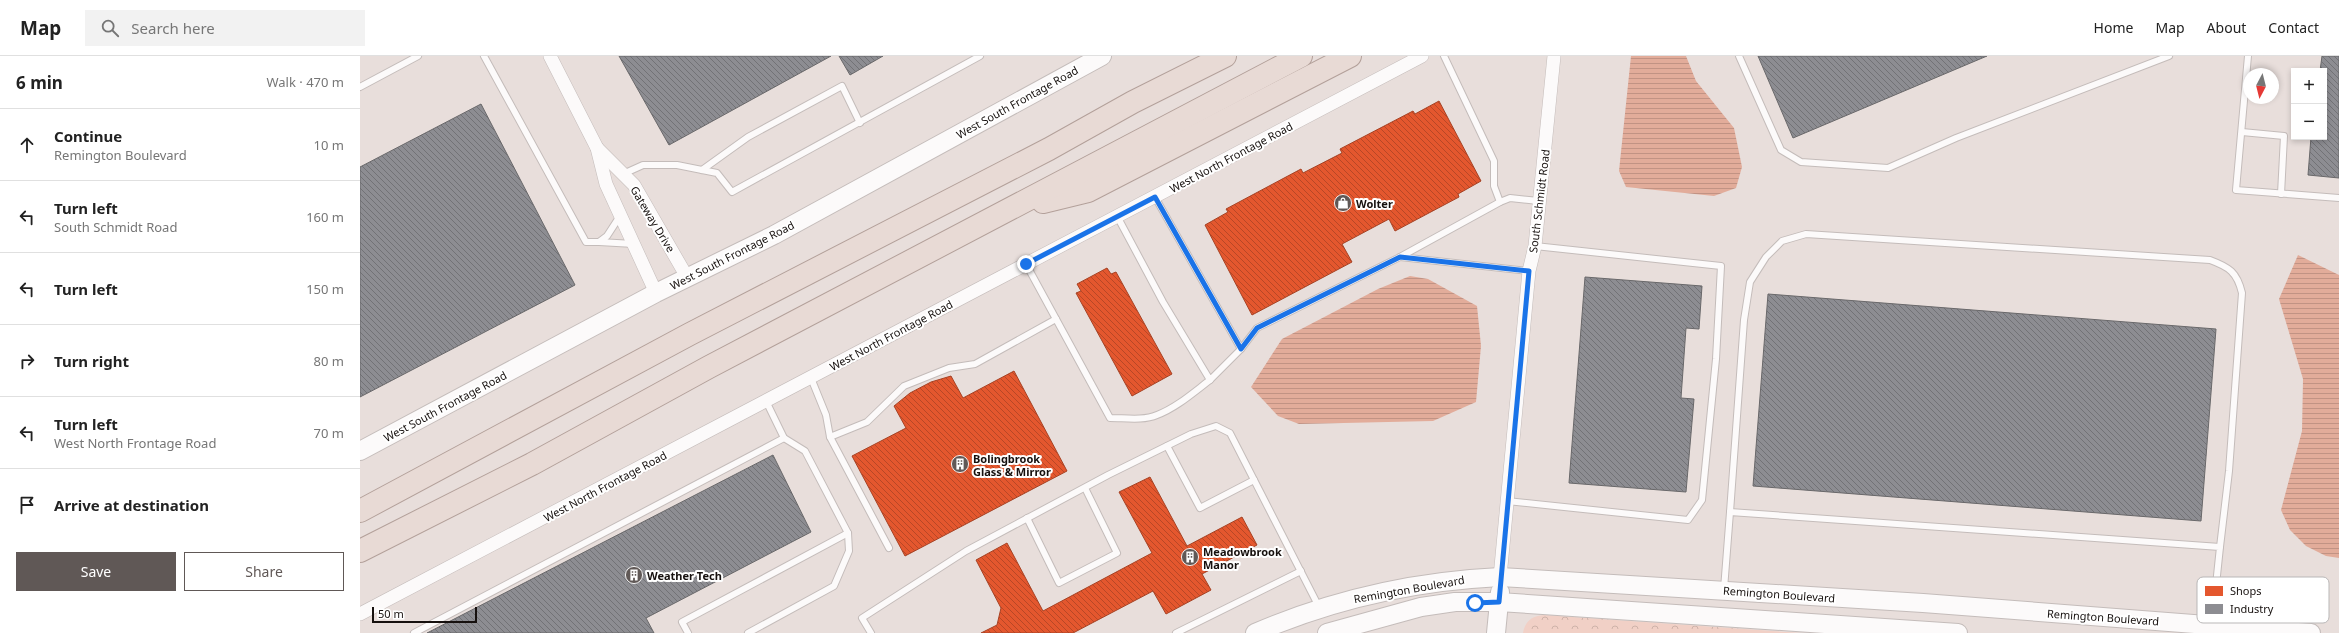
<!DOCTYPE html>
<meta charset="utf-8">
<style>
body{margin:0;font-family:"Noto Sans",sans-serif;background:#f2f2f2;color:#222}
.controls{position:absolute;right:12px;top:12px;display:grid;overflow:hidden;border-radius:0px;box-shadow:0 2px 6px #0003}
.controls button{width:36px;height:36px;display:grid;place-items:center;padding:0;border:0;border-bottom:1px solid #e0e0e0;background:#fff;color:#222;font:20px sans-serif}
.compass{position:absolute;left:1883px;top:12px;width:36px;height:36px;border-radius:50%;background:#fff;box-shadow:0 2px 6px #0003;rotate:187deg}
.scale{position:absolute;left:12px;bottom:10px;width:105px;box-sizing:border-box;padding-left:4px;border:2px solid #16100e;border-top:0;font-size:11px;line-height:14px;white-space:nowrap;color:#16100e;-webkit-text-stroke:3px #fff;paint-order:stroke}
.stop{position:absolute;width:12px;height:12px;margin:-9px;border:3px solid #1a73e8;border-radius:50%;background:#fff}
.stop.end{background:#1a73e8;border-color:#fff;box-shadow:0 1px 4px #0008}
.list{margin:0;padding:0;list-style:none}
h2{display:flex;justify-content:space-between;align-items:center;height:52px;margin:0;padding:0 16px;font-size:17px}
h2 small{font-size:13px;font-weight:400;color:#767676}
.list li{display:grid;grid-template-columns:26px 1fr auto;gap:12px;align-items:center;box-sizing:border-box;height:72px;padding:0 16px;border-top:1px solid #e0e0e0}
.list b{display:block;font-size:15px;white-space:nowrap}
.list p{margin:0;font-size:13px;white-space:nowrap;color:#767676}
.list em{font-size:13px;font-style:normal;color:#767676}
.actions{display:flex;gap:8px;padding:12px 16px}
.actions a{flex:1;padding:9px 0;border:1px solid #605856;border-radius:0px;text-align:center;font-size:14px;color:#605856}
.actions .main{background:#605856;color:#fff}
.icon{flex:none;width:22px;height:22px;fill:none;stroke:currentColor;stroke-width:2;stroke-linecap:round;stroke-linejoin:round}
.map{position:relative;flex:none;width:1979px;height:577px;overflow:hidden}
header{display:flex;align-items:center;gap:24px;box-sizing:border-box;height:56px;padding:0 20px;background:#fff;border-bottom:1px solid #e0e0e0}
header strong{font-size:19px}
nav{display:flex;gap:22px;margin-inline-start:auto;font-size:14px}
.search{width:280px;height:36px;background:#f2f2f2;display:flex;align-items:center;gap:10px;box-sizing:border-box;padding:0 14px;border-radius:0px;color:#767676;font-size:15px}
main{display:flex}
aside{flex:1;background:#fff}
.map>svg:first-child{display:block}
.park{fill:url(#park-crowns)}
.water{fill:url(#water-rules)}
.shops{fill:url(#shops-back-hatch);stroke:#a64224}
.industry{fill:url(#industry-back-hatch);stroke:#69686a}
.lines{fill:none;stroke-linecap:round;stroke-linejoin:round}
.lane-casing{stroke:#c4bcba;stroke-width:8}
.street-casing{stroke:#c4bcba;stroke-width:14}
.secondary-casing{stroke:#c4bcba;stroke-width:20}
.highway-casing{stroke:#b3a09a;stroke-width:24}
.lane{stroke:#fcfafa;stroke-width:6}
.street{stroke:#fcfafa;stroke-width:13}
.secondary{stroke:#fcfafa;stroke-width:18}
.highway{stroke:#e8dad5;stroke-width:22}
.route{stroke:#1a73e8;stroke-width:5}
.labels{text-anchor:middle;dominant-baseline:central;stroke-width:4;stroke-linejoin:round;paint-order:stroke}
.street-label{font-size:11px;fill:#16100e;stroke:#fff}
.poi-label{font-size:11px;font-weight:bold;fill:#16100e;stroke:#fff;text-anchor:start}
.key{fill:#fff;stroke:#b9b7b7;stroke-width:1}
.key-label{font-size:11px;fill:#16100e}
</style>
<header>
<strong>Map</strong>
<div class="search"><svg class="icon" aria-label="search" viewBox="0 0 24 24"><circle cx="10" cy="10" r="6"/><path d="M15 15l6 6"/></svg>Search here</div>
<nav><a>Home</a><a>Map</a><a>About</a><a>Contact</a></nav>
</header>
<main>
<aside>
<h2>6 min<small>Walk · 470 m</small></h2>
<ul class="list">
<li><svg class="icon" aria-label="ahead" viewBox="0 0 24 24"><path d="M12 20V5M6 11l6-6 6 6"/></svg><div><b>Continue</b><p>Remington Boulevard</p></div><em>10 m</em></li>
<li><svg class="icon" aria-label="left" viewBox="0 0 24 24"><path d="M17 20v-9H6M10 6l-5 5 5 5"/></svg><div><b>Turn left</b><p>South Schmidt Road</p></div><em>160 m</em></li>
<li><svg class="icon" aria-label="left" viewBox="0 0 24 24"><path d="M17 20v-9H6M10 6l-5 5 5 5"/></svg><div><b>Turn left</b></div><em>150 m</em></li>
<li><svg class="icon" aria-label="right" viewBox="0 0 24 24"><path d="M7 20v-9h11M14 6l5 5-5 5"/></svg><div><b>Turn right</b></div><em>80 m</em></li>
<li><svg class="icon" aria-label="left" viewBox="0 0 24 24"><path d="M17 20v-9H6M10 6l-5 5 5 5"/></svg><div><b>Turn left</b><p>West North Frontage Road</p></div><em>70 m</em></li>
<li><svg class="icon" aria-label="arrive" viewBox="0 0 24 24"><path d="M6 21V4h12l-3 4 3 4H6"/></svg><div><b>Arrive at destination</b></div></li>
</ul>
<div class="actions"><a class="main">Save</a><a>Share</a></div>
</aside>
<div class="map">
<svg width="1979" height="577" viewBox="0 0 1979 577">
<defs>
<pattern id="park-crowns" width="20" height="18" patternUnits="userSpaceOnUse"><rect width="20" height="18" fill="#f1d0c6"/><path d="M2 6a3 3 0 1 1 6 0M12 15a3 3 0 1 1 6 0" fill="none" stroke="#ceb2a9"/></pattern>
<pattern id="water-rules" width="6" height="5" patternUnits="userSpaceOnUse"><rect width="6" height="5" fill="#e2ac9a"/><path d="M0 2.5h6" fill="none" stroke="#c19384"/></pattern>
<pattern id="shops-back-hatch" width="6" height="6" patternUnits="userSpaceOnUse"><rect width="6" height="6" fill="#e4572e"/><path d="M-1 5l2 2M0 0l6 6M5-1l2 2" fill="none" stroke="#b84726"/></pattern>
<pattern id="industry-back-hatch" width="6" height="6" patternUnits="userSpaceOnUse"><rect width="6" height="6" fill="#8d8d92"/><path d="M-1 5l2 2M0 0l6 6M5-1l2 2" fill="none" stroke="#727276"/></pattern>
</defs>
<rect width="100%" height="100%" fill="#e8dedb"/>
<path class="park" d="M 1184,559 L 1441,577 L 1442,577 L 1163,577 C 1165,565 1172,560 1184,559 Z"/>
<g class="water">
<polygon points="1271,0 1326,0 1336,25 1374,72 1382,111 1376,132 1354,140 1266,131 1259,115"/>
<polygon points="1938,199 1979,219 1979,502 1966,500 1946,490 1930,474 1921,454 1942,375 1943,323 1919,243"/>
<polygon points="1050,220 1068,223 1117,250 1121,290 1116,346 1073,365 939,368 918,360 891,331 922,283 1018,233"/>
</g>
<g class="shops">
<polygon points="1079,45 1121,125 1098,138 1099,141 1035,175 1029,163 982,188 992,206 892,259 845,169 868,156 866,153 941,113 943,117 982,97 980,93 1053,55 1055,58"/>
<polygon points="747,212 751,218 756,216 812,318 772,340 716,237 721,235 717,228"/>
<polygon points="654,315 707,415 545,500 492,400 546,372 534,350 550,337 571,326 591,320 603,342"/>
<polygon points="790,421 827,490 882,461 897,489 842,518 851,534 806,558 793,535 713,577 621,577 637,569 641,552 616,504 647,487 683,555 792,497 759,436"/>
</g>
<g class="industry">
<polygon points="259,0 471,0 309,89"/>
<polygon points="479,0 523,0 490,19"/>
<polygon points="1398,0 1627,0 1433,82"/>
<polygon points="1962,0 1979,0 1979,122 1948,119 1951,81 1964,81 1964,15 1960,15"/>
<polygon points="121,48 215,229 0,341 0,111"/>
<polygon points="1225,221 1342,230 1339,273 1326,272 1321,342 1334,343 1326,436 1209,427"/>
<polygon points="1408,238 1856,273 1841,465 1393,430"/>
<polygon points="413,399 451,476 286,562 294,577 67,577"/>
</g>
<g class="lines">
<g class="lane-casing">
<g id="lane">
<polyline points="124,0 226,186 239,186"/>
<polyline points="1084,0 1134,105 1134,130 1140,146"/>
<polyline points="1379,0 1421,94 1441,106 1528,112 1596,82 1809,0"/>
<polyline points="1888,0 1876,134 1979,142"/>
<polyline points="0,31 58,0"/>
<polyline points="1882,76 1924,80 1921,138"/>
<polyline points="342,114 388,81 482,30 500,67"/>
<polyline points="263,118 283,109 317,109 357,117 372,136 620,0"/>
<polyline points="795,141 881,293 897,272 1040,201 1140,146 1150,142 1179,145"/>
<polyline points="260,160 247,180 239,186 274,188"/>
<polyline points="757,160 803,246 850,324 881,293"/>
<polyline points="1040,201 1169,215"/>
<path d="M 666,208 L 750,362 C 765,362 783,365 797,359 C 816,352 834,336 850,324"/>
<polyline points="451,322 466,359 470,381 507,366 544,330 589,312 615,308 696,263"/>
<polyline points="470,381 529,492"/>
<polyline points="807,390 840,452 894,424"/>
<polyline points="1147,445 1328,464 1342,444 1356,303 1361,210 1175,190"/>
<path d="M 1370,456 L 1384,264 L 1390,226 L 1406,201 L 1422,185 L 1446,178 L 1850,204 C 1869,211 1877,216 1882,237 L 1869,415 L 1860,491"/>
<polyline points="667,462 699,527 757,497 725,432"/>
<polyline points="1364,533 1370,456 1860,491 1852,567"/>
<polyline points="54,577 424,382"/>
<polyline points="328,577 322,566 488,477"/>
<polyline points="388,577 474,530 489,495 488,477 445,395 424,382 406,345"/>
<polyline points="511,577 502,562 606,495 748,419 831,378 856,370 870,377 959,551"/>
<polyline points="816,577 941,515"/>
</g>
</g>
<g class="street-casing">
<g id="street">
<polyline points="190,0 237,92 246,128 296,237"/>
<polyline points="237,92 274,129 327,221"/>
<polyline points="1140,521 1169,215 1175,190 1194,0"/>
<polyline points="0,558 1062,0"/>
</g>
</g>
<g class="secondary-casing">
<g id="secondary">
<polyline points="0,395 296,237 414,179 742,0"/>
<path d="M 895,577 C 974,543 1055,525 1140,521 L 1563,547 L 1951,577"/>
<polyline points="967,577 1061,551 1095,546 1139,546 1598,577"/>
<polyline points="1136,577 1140,536"/>
</g>
</g>
<g class="highway-casing">
<g id="highway">
<polyline points="683,146 728,135 990,0"/>
<polyline points="0,455 330,278 689,93 773,46 865,0"/>
<polyline points="0,495 172,408 349,311 941,0"/>
</g>
</g>
<use href="#lane" class="lane"/>
<use href="#street" class="street"/>
<use href="#secondary" class="secondary"/>
<use href="#highway" class="highway"/>
</g>
<g class="lines">
<polyline class="route" points="666,208 795,141 881,293 897,272 1040,201 1169,215 1139,546 1115,547"/>
</g>
<defs>
<g id="shop-disc" transform="scale(0.9)"><circle r="9.5" fill="#605856" stroke="#fff"/><path d="M-5-2.5h2.3a2.7 3.5 0 0 1 5.4 0H5L5.5 6h-11ZM-1.5-2.5h3a1.5 2.3 0 0 0-3 0Z" fill="#fff"/></g>
<g id="building-disc" transform="scale(0.9)"><circle r="9.5" fill="#605856" stroke="#fff"/><path d="M-4-6H4V6H1V3H-1V6H-4ZM-2.5-4.3h1.7v1.8h-1.7ZM.8-4.3h1.7v1.8H.8ZM-2.5-1h1.7V.8h-1.7ZM.8-1h1.7V.8H.8Z" fill="#fff"/></g>
</defs>
<g fill-rule="evenodd">
<use href="#shop-disc" x="983" y="147"/>
<use href="#building-disc" x="600" y="408"/>
<use href="#building-disc" x="830" y="501"/>
<use href="#building-disc" x="274" y="519"/>
</g>
<g class="labels">
<g class="street-label">
<text transform="translate(657 46) rotate(-29)">West South Frontage Road</text>
<text transform="translate(871 101) rotate(-28)">West North Frontage Road</text>
<text transform="translate(1179 145) rotate(-83)">South Schmidt Road</text>
<text transform="translate(293 163) rotate(59)">Gateway Drive</text>
<text transform="translate(372 199) rotate(-27)">West South Frontage Road</text>
<text transform="translate(531 279) rotate(-28)">West North Frontage Road</text>
<text transform="translate(85 350) rotate(-28)">West South Frontage Road</text>
<text transform="translate(245 430) rotate(-28)">West North Frontage Road</text>
<text transform="translate(1049 533) rotate(-10)">Remington Boulevard</text>
<text transform="translate(1419 538) rotate(4)">Remington Boulevard</text>
<text transform="translate(1743 561) rotate(4)">Remington Boulevard</text>
</g>
<g class="poi-label">
<text x="996" y="147">Wolter</text>
<text x="613" y="402">Bolingbrook<tspan x="613" dy="13">Glass &amp; Mirror</tspan></text>
<text x="843" y="495">Meadowbrook<tspan x="843" dy="13">Manor</tspan></text>
<text x="287" y="519">Weather Tech</text>
</g>
</g>
<rect x="1837" y="521" width="132" height="46" rx="6" class="key"/>
<rect x="1845" y="530" width="18" height="10" fill="#e4572e"/>
<rect x="1845" y="548" width="18" height="10" fill="#8d8d92"/>
<g class="key-label">
<text x="1870" y="539">Shops</text>
<text x="1870" y="557">Industry</text>
</g>
</svg>
<div class="controls">
<button>+</button>
<button>−</button>
</div>
<svg class="compass" viewBox="-18 -18 36 36"><path d="M0-13l5 13h-10z" fill="#e53935"/><path d="M0 13l5-13h-10z" fill="#767676"/></svg>
<div class="scale">50 m</div>
<div class="stop" style="left:1115px;top:547px"></div>
<div class="stop end" style="left:666px;top:208px"></div>
</div>
</main>
